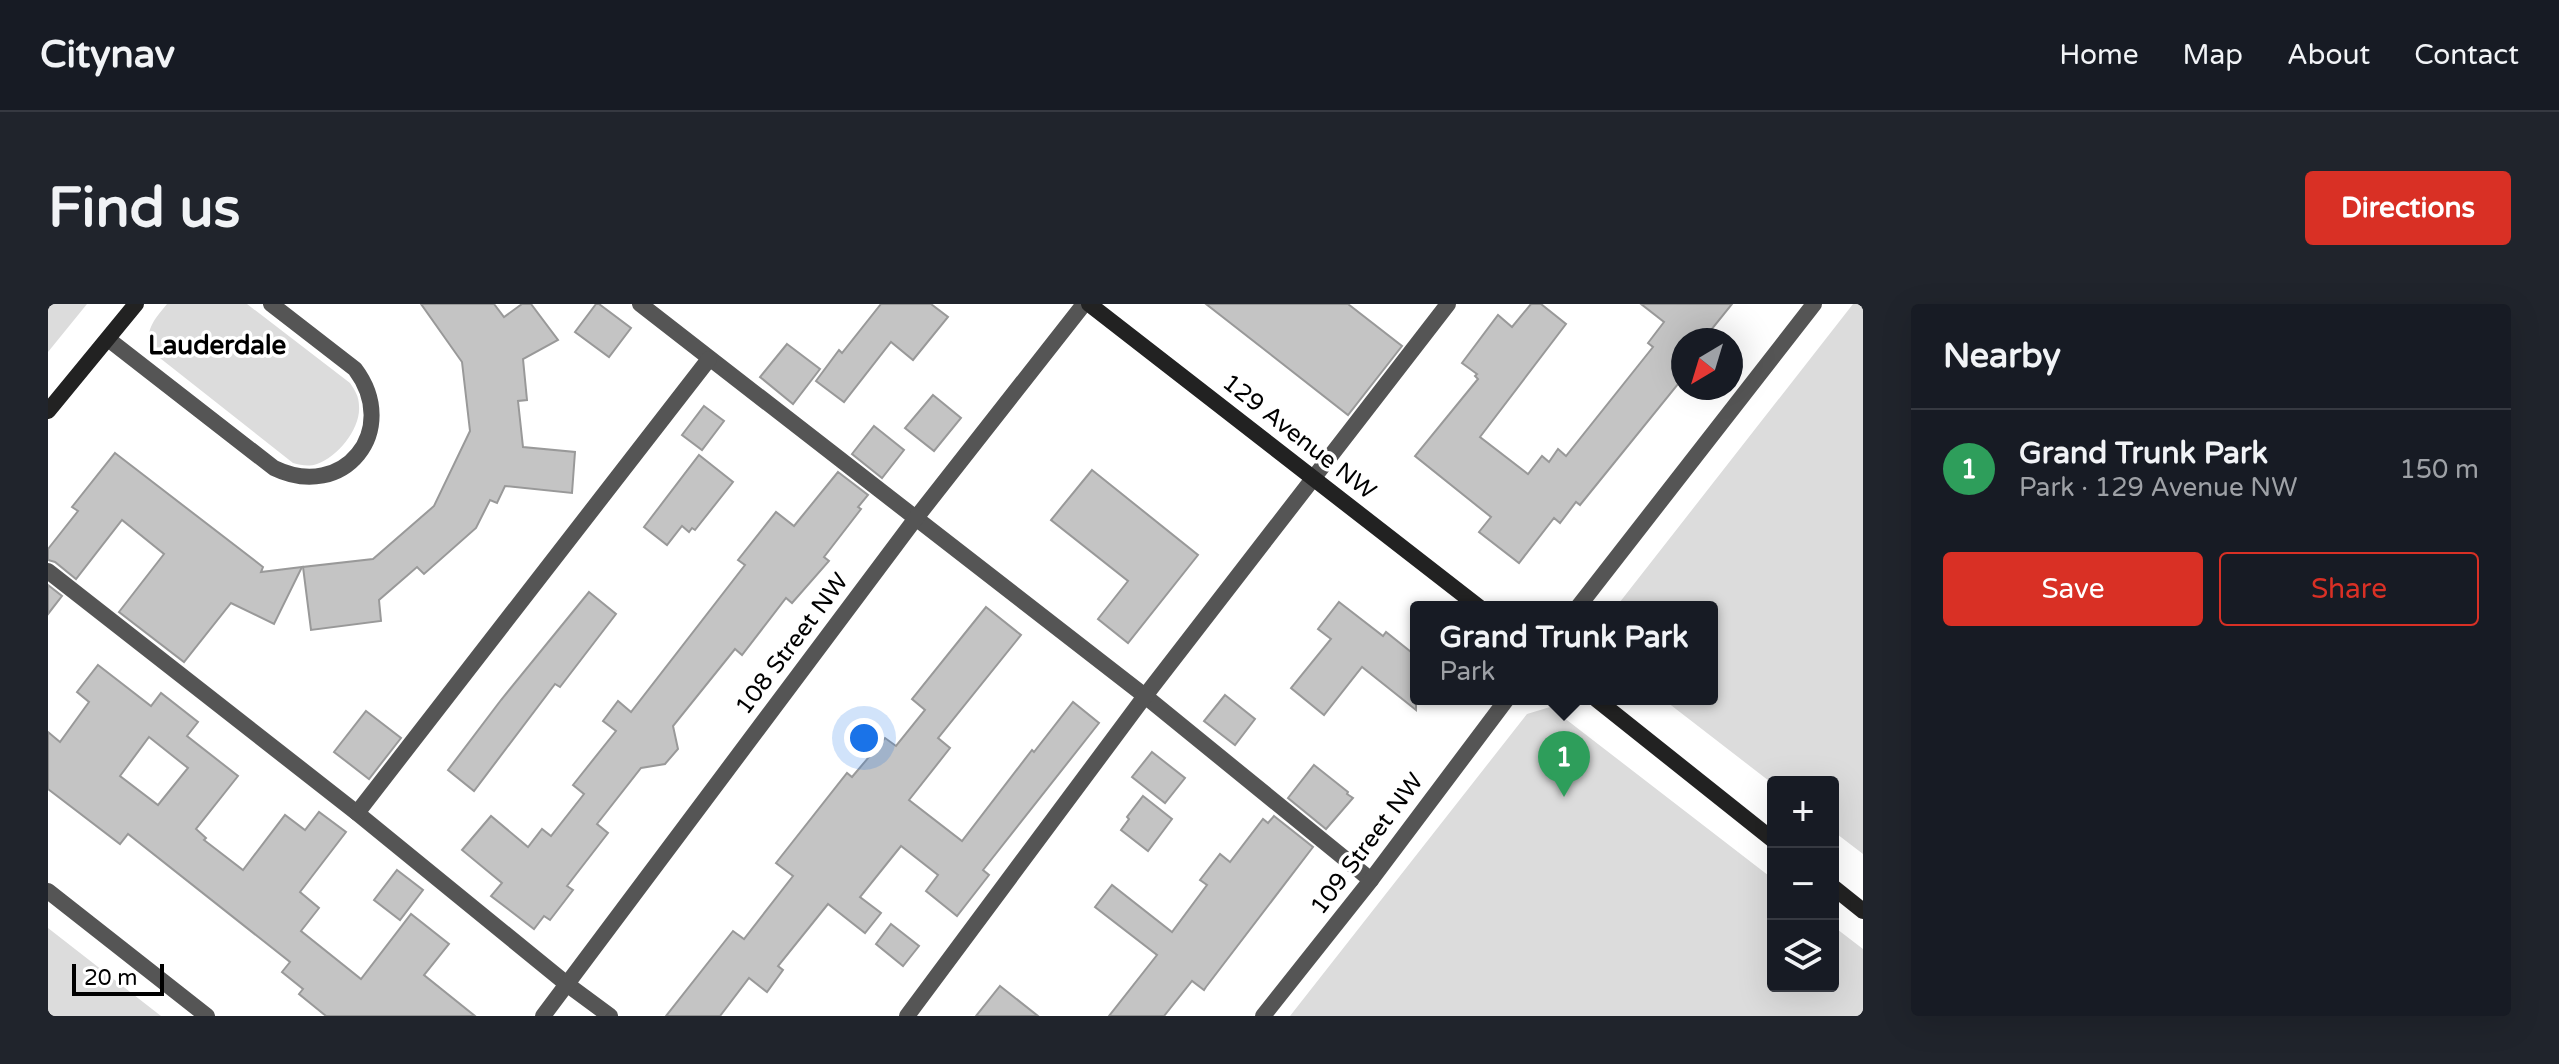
<!DOCTYPE html>
<meta charset="utf-8">
<style>
body{margin:0;font-family:"Varela Round",sans-serif;background:#20242c;color:#f1f3f6}
.controls{position:absolute;right:24px;bottom:24px;display:grid;overflow:hidden;border-radius:8px;box-shadow:0 8px 32px #0002}
.controls button{width:72px;height:72px;display:grid;place-items:center;padding:0;border:0;border-bottom:2px solid #363941;background:#171b24;color:#f1f3f6;font:40px sans-serif}
.compass{position:absolute;left:1623px;top:24px;width:72px;height:72px;border-radius:50%;background:#171b24;box-shadow:0 8px 32px #0002;rotate:218deg}
.scale{position:absolute;left:24px;bottom:20px;width:92px;box-sizing:border-box;padding-left:8px;border:4px solid #000;border-top:0;font-size:22px;line-height:28px;white-space:nowrap;color:#000;-webkit-text-stroke:6px #fff;paint-order:stroke}
.you{position:absolute;left:816px;top:434px;width:28px;height:28px;margin:-20px;border:6px solid #fff;border-radius:50%;background:#1a73e8;box-shadow:0 0 0 12px #1a73e833}
.badge{display:grid;place-items:center;width:52px;height:52px;border-radius:50%;background:#d93025;color:#fff;font-size:26px;font-weight:700}
.pin{position:absolute;translate:-50% -66px;filter:drop-shadow(0 2px 4px #0008)}
.pin::after{content:'';position:absolute;top:42px;width:28px;height:24px;background:inherit;clip-path:polygon(0 0,100% 0,50% 100%)}
.popup{position:absolute;left:1362px;top:297px;width:308px;height:104px;box-sizing:border-box;display:grid;place-content:center;border-radius:8px;background:#171b24;filter:drop-shadow(0 2px 6px #0005);font-size:26px;white-space:nowrap;color:#9ea1a6}
.popup b{font-size:30px;color:#f1f3f6}
.popup::after{content:'';position:absolute;left:50%;top:100%;margin-left:-16px;border:16px solid transparent;border-top-color:#171b24}
.list{margin:0;padding:0;list-style:none}
h2{display:flex;justify-content:space-between;align-items:center;height:104px;margin:0;padding:0 32px;font-size:34px}
h2 small{font-size:26px;font-weight:400;color:#9ea1a6}
.list li{display:grid;grid-template-columns:52px 1fr auto;gap:24px;align-items:center;box-sizing:border-box;height:120px;padding:0 32px;border-top:2px solid #363941}
.list b{display:block;font-size:30px;white-space:nowrap}
.list p{margin:0;font-size:26px;white-space:nowrap;color:#9ea1a6}
.list em{font-size:26px;font-style:normal;color:#9ea1a6}
.actions{display:flex;gap:16px;padding:24px 32px}
.actions a{flex:1;padding:18px 0;border:2px solid #d93025;border-radius:8px;text-align:center;font-size:28px;color:#d93025}
.actions .main{background:#d93025;color:#fff}
.icon{flex:none;width:44px;height:44px;fill:none;stroke:currentColor;stroke-width:2;stroke-linecap:round;stroke-linejoin:round}
.map{position:relative;flex:none;width:1815px;height:712px;overflow:hidden;border-radius:8px}
header{display:flex;align-items:center;gap:48px;box-sizing:border-box;height:112px;padding:0 40px;background:#171b24;border-bottom:2px solid #363941}
header strong{font-size:38px}
nav{display:flex;gap:44px;margin-inline-start:auto;font-size:28px}
.intro{display:flex;align-items:center;justify-content:space-between;box-sizing:border-box;height:192px;padding:0 48px}
h1{margin:0;font-size:56px}
.button{padding:20px 36px;border-radius:8px;background:#d93025;color:#fff;font-size:28px;font-weight:700}
main{display:flex;gap:48px;padding:0 48px}
aside{flex:1;background:#171b24;border-radius:8px;box-shadow:0 8px 32px #0002}
.map>svg:first-child{display:block}
.green{fill:#dcdcdc}
.building{fill:#c4c4c4;stroke:#999;stroke-width:2;fill-rule:evenodd}
.lines{fill:none;stroke-linecap:round;stroke-linejoin:round}
.lane{stroke:#555;stroke-width:16}
.street{stroke:#555;stroke-width:16}
.secondary{stroke:#222;stroke-width:16}
.labels{text-anchor:middle;dominant-baseline:central;stroke-width:7;stroke-linejoin:round;paint-order:stroke}
.street-label{font-size:24px;fill:#000;stroke:#fff}
.neighbourhood-label{font-size:26px;font-weight:bold;fill:#000;stroke:#fff}
</style>
<header>
<strong>Citynav</strong>
<nav><a>Home</a><a>Map</a><a>About</a><a>Contact</a></nav>
</header>
<div class="intro"><h1>Find us</h1><a class="button">Directions</a></div>
<main>
<div class="map">
<svg width="1815" height="712" viewBox="0 0 1815 712">
<rect width="100%" height="100%" fill="#fff"/>
<g class="green">
<polygon points="0,0 39,0 0,48"/>
<path d="M 119,0 L 199,0 L 302,79 C 307,86 311,93 311,102 C 313,124 290,153 269,160 C 260,163 253,161 245,159 L 103,47 C 96,26 106,16 119,0 Z"/>
<polygon points="1805,0 1815,0 1815,550 1785,527 1785,478 1725,478 1725,480 1615,395 1664,395 1664,303 1568,303"/>
<polygon points="1502,403 1725,575 1725,682 1785,682 1785,622 1815,645 1815,712 1242,712 1479,410"/>
<polygon points="0,624 113,712 0,712"/>
</g>
<g class="building">
<polygon points="373,0 446,0 456,13 474,0 483,0 510,36 475,55 479,96 470,97 475,143 527,148 524,189 457,182 449,199 442,196 428,224 376,270 369,263 331,296 333,317 263,326 255,263 325,255 386,202 422,127 414,58"/>
<polygon points="548,0 551,0 583,24 561,53 527,28"/>
<polygon points="833,0 883,0 900,13 865,56 843,38 796,98 768,77 791,46 794,49"/>
<polygon points="1158,0 1300,0 1354,42 1300,111"/>
<polygon points="1483,0 1493,0 1518,20 1432,133 1480,170 1494,152 1501,158 1510,145 1518,152 1605,43 1600,39 1616,18 1593,0 1684,0 1655,36 1635,36 1635,74 1532,201 1528,198 1512,219 1506,214 1471,259 1431,228 1443,213 1367,152 1430,75 1427,72 1429,70 1414,59 1450,11 1464,23"/>
<polygon points="739,40 772,65 745,100 712,73"/>
<polygon points="885,91 913,114 886,147 857,124"/>
<polygon points="656,102 676,117 654,146 634,131"/>
<polygon points="826,122 856,146 834,174 804,150"/>
<polygon points="67,149 215,263 213,268 254,263 226,320 183,299 136,358 71,308 116,250 74,216 28,275 7,258 0,256 0,245 30,207 24,203"/>
<polygon points="651,151 685,178 647,226 644,224 641,228 634,222 619,241 596,223"/>
<polygon points="1044,166 1150,251 1080,339 1050,315 1080,277 1003,216"/>
<polygon points="790,168 820,191 810,203 813,205 776,253 781,257 744,299 738,294 694,351 687,345 625,422 630,445 617,460 593,464 549,520 560,529 519,582 525,586 502,616 496,612 486,625 443,592 454,579 414,546 443,512 480,543 494,525 503,532 536,490 525,481 568,427 555,417 570,397 583,408 697,261 690,256 728,208 746,222"/>
<polygon points="0,281 14,292 0,310"/>
<polygon points="541,288 568,310 512,383 507,380 426,487 400,466 453,396"/>
<polygon points="1291,298 1335,332 1338,328 1368,352 1368,406 1314,363 1276,411 1243,384 1283,335 1270,325"/>
<polygon points="938,303 973,331 890,434 902,444 861,496 914,537 984,446 986,448 1025,398 1051,419 935,566 941,571 909,612 878,587 890,571 853,542 812,593 833,609 817,629 780,600 730,662 735,666 719,688 701,674 672,712 618,712 685,627 696,635 745,572 728,559 799,469 804,473 837,434 848,442 877,406 864,395"/>
<path d="M 50,361 L 103,402 L 113,389 L 150,418 L 139,432 L 190,472 L 148,525 L 158,534 L 156,536 L 195,566 L 237,511 L 257,526 L 271,508 L 298,528 L 252,588 L 271,604 L 253,627 L 313,675 L 363,610 L 401,640 L 376,671 L 427,712 L 278,712 L 251,690 L 255,685 L 234,668 L 242,658 L 80,530 L 72,540 L 0,485 L 0,428 L 12,438 L 41,398 L 29,388 ZM 101,433 L 140,464 L 110,501 L 72,472 Z"/>
<polygon points="1177,391 1207,415 1187,441 1156,417"/>
<polygon points="318,407 353,434 321,475 286,448"/>
<polygon points="1104,448 1137,474 1117,499 1084,473"/>
<polygon points="1266,461 1300,488 1299,490 1305,494 1278,525 1240,494"/>
<polygon points="1095,492 1124,515 1100,547 1073,526 1081,515 1079,513"/>
<polygon points="1226,512 1265,543 1158,683 1156,686 1144,677 1116,712 1061,712 1109,651 1047,603 1064,581 1124,628 1159,581 1152,576 1172,550 1182,558 1215,515 1220,519"/>
<polygon points="349,566 375,586 352,616 326,596"/>
<polygon points="843,620 871,642 855,662 828,640"/>
<polygon points="952,682 990,712 928,712"/>
</g>
<g class="lines">
<g class="lane">
<polyline points="592,0 1097,392 1323,576"/>
<polyline points="0,267 309,509 520,681 562,712"/>
<polyline points="309,509 661,55"/>
<polyline points="859,712 1097,392 1400,0"/>
</g>
<g class="street">
<path d="M 60,35 L 226,164 C 296,198 353,126 307,65 L 223,0"/>
<polyline points="1530,303 1766,0"/>
<polyline points="0,587 159,712"/>
<polyline points="495,712 868,214 1036,0"/>
<polyline points="1215,712 1323,576 1459,395"/>
</g>
<g class="secondary">
<polyline points="1041,0 1431,303"/>
<polyline points="0,107 88,0"/>
<polyline points="1548,395 1725,536"/>
<polyline points="1785,583 1815,607"/>
</g>
</g>
<g class="labels">
<g class="street-label">
<text transform="translate(1251 133) rotate(38)">129 Avenue NW</text>
<text transform="translate(744 340) rotate(-53)">108 Street NW</text>
<text transform="translate(1319 540) rotate(-53)">109 Street NW</text>
</g>
<g class="neighbourhood-label">
<text x="169" y="41">Lauderdale</text>
</g>
</g>
</svg>
<div class="controls">
<button>+</button>
<button>−</button>
<button><svg class="icon" aria-label="layers" viewBox="0 0 24 24"><path d="M12 4l9 5-9 5-9-5zM3 14l9 5 9-5"/></svg></button>
</div>
<svg class="compass" viewBox="-18 -18 36 36"><path d="M0-13l5 13h-10z" fill="#e53935"/><path d="M0 13l5-13h-10z" fill="#9ea1a6"/></svg>
<div class="scale">20 m</div>
<div class="you"></div>
<div class="pin badge" style="left:1516px;top:493px;background:#2e9e5b">1</div>
<div class="popup"><b>Grand Trunk Park</b>Park</div>
</div>
<aside>
<h2>Nearby<small></small></h2>
<ul class="list">
<li><span class="badge" style="background:#2e9e5b">1</span><div><b>Grand Trunk Park</b><p>Park · 129 Avenue NW</p></div><em>150 m</em></li>
</ul>
<div class="actions"><a class="main">Save</a><a>Share</a></div>
</aside>
</main>
